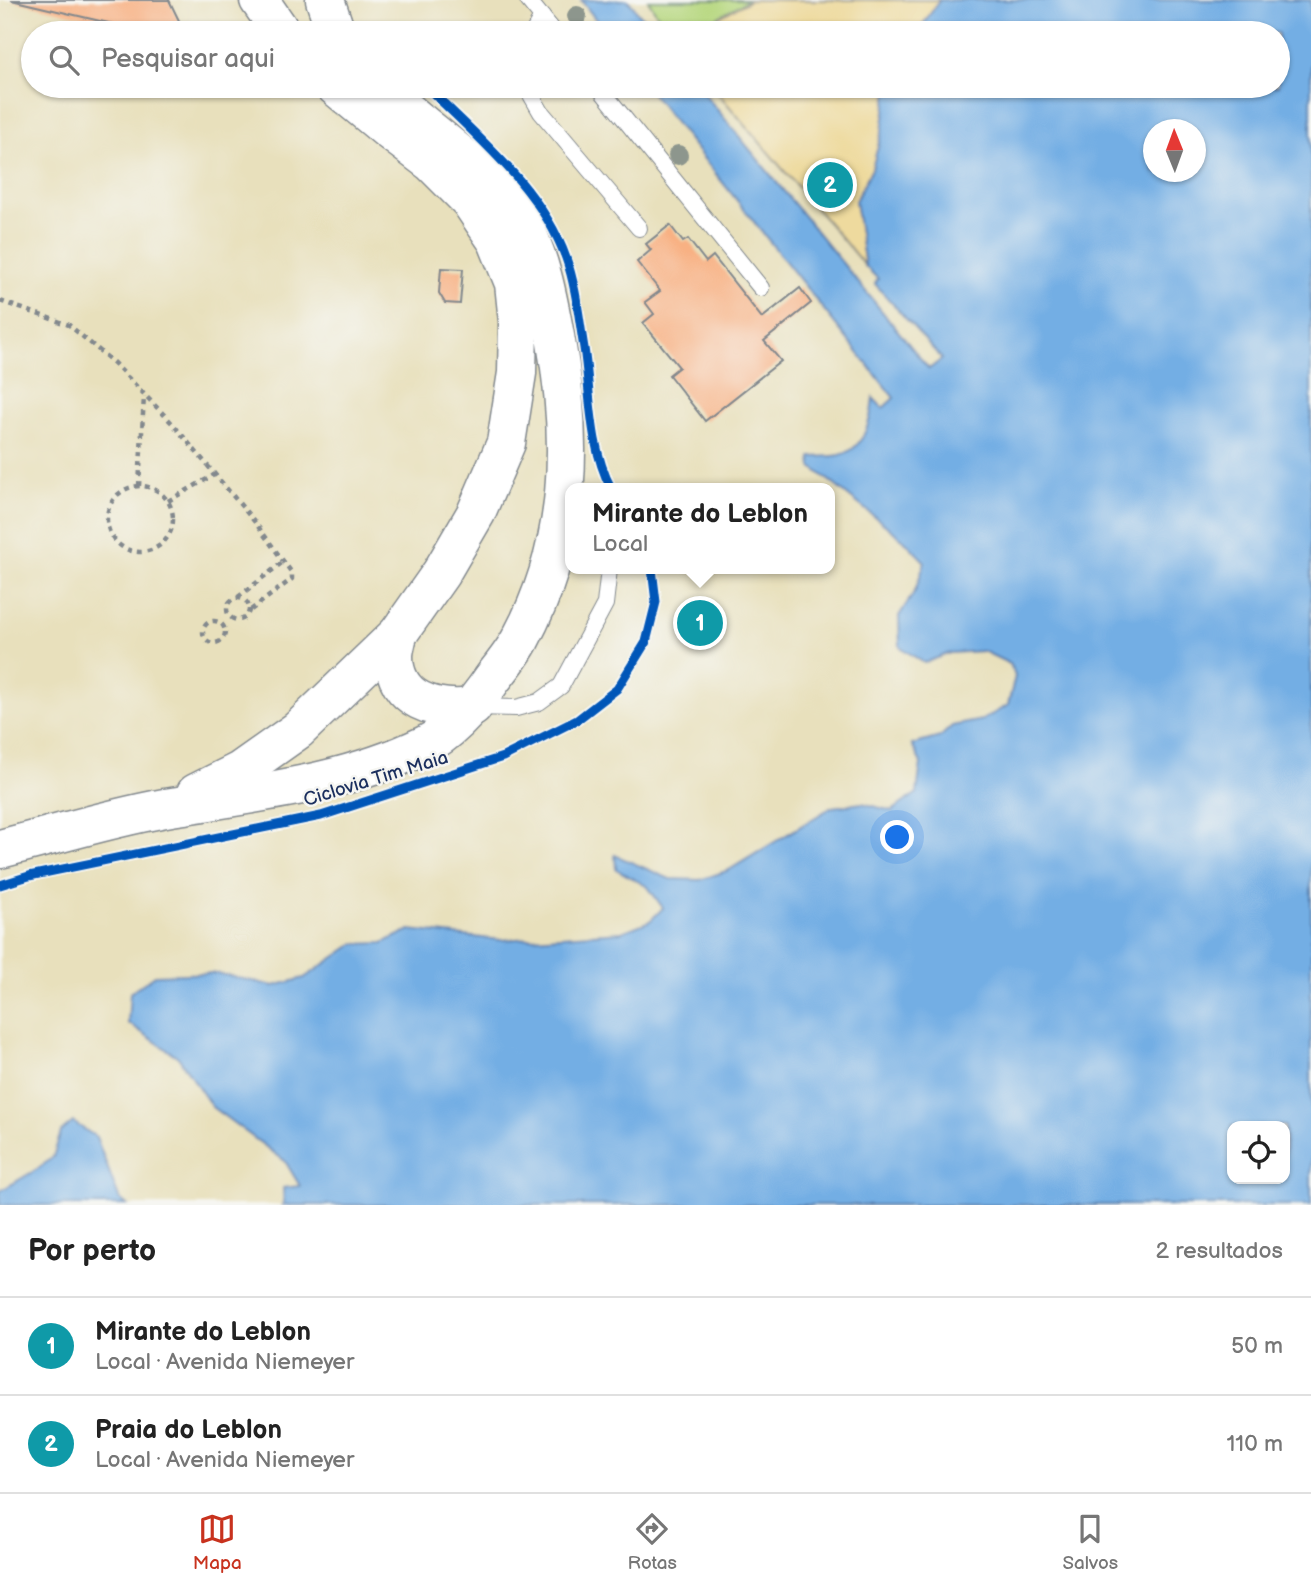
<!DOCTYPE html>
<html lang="pt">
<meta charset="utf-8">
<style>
body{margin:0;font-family:"Balsamiq Sans",sans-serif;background:#f2f2f2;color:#222}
.controls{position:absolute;right:21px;bottom:21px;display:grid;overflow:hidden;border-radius:14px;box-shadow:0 2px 5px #0004}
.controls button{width:63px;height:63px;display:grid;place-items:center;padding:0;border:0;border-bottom:2px solid #e0e0e0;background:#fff;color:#222;font:35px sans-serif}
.compass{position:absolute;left:1143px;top:119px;width:63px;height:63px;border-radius:50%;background:#fff;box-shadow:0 2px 5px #0004;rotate:359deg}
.you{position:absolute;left:898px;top:838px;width:24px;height:24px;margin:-18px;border:5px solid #fff;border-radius:50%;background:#1a73e8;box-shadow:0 0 0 10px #1a73e833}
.badge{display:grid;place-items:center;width:46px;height:46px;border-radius:50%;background:#c8321e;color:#fff;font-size:23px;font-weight:700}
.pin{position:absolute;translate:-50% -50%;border:4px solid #fff;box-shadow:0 2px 7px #0006}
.popup{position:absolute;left:565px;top:483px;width:270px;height:91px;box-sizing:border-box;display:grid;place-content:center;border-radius:14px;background:#fff;filter:drop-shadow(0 2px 5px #0005);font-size:23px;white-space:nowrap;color:#767676}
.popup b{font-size:26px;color:#222}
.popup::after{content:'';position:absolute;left:50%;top:100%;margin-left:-14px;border:14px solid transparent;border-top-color:#fff}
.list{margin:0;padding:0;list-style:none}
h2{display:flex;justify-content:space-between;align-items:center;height:91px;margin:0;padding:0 28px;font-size:30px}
h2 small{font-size:23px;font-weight:400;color:#767676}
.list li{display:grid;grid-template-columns:46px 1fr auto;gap:21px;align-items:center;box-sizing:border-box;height:98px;padding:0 28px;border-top:2px solid #e0e0e0}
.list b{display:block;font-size:26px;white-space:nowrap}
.list p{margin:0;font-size:23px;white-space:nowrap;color:#767676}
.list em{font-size:23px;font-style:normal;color:#767676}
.icon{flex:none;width:38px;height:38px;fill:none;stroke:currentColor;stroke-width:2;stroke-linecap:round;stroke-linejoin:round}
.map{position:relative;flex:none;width:1311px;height:1205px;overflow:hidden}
.search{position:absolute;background:#fff;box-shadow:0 2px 5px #0004;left:21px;right:21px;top:21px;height:77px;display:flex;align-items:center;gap:18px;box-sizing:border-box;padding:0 24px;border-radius:38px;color:#767676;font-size:26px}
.sheet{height:287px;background:#fff}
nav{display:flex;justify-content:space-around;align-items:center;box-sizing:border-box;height:98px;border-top:2px solid #e0e0e0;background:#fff;font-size:19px;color:#767676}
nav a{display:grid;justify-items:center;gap:4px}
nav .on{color:#c8321e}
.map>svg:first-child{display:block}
.green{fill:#b6d77e;stroke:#68836e;stroke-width:2}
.sand{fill:#eeda9e;stroke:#84847e;stroke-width:2}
.water{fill:#73aee4;stroke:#476ea1;stroke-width:2;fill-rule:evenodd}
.building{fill:#f8b183}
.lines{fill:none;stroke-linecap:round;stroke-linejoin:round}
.lane-casing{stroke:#82888d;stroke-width:18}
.primary-casing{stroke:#82888d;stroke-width:41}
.path{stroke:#82888d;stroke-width:4.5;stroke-dasharray:5 5;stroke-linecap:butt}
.lane{stroke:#fff;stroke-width:16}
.primary{stroke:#fff;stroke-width:38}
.cycleway-casing{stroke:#f6f6f2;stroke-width:13}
.cycleway{stroke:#0057b8;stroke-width:9}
.tree{fill:#8d968d}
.labels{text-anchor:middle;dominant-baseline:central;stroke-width:5;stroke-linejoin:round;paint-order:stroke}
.street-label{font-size:19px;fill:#1b2f5e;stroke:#f6f6f2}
</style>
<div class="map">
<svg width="1311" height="1205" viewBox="0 0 1311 1205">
<rect width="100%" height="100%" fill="#f6f6f2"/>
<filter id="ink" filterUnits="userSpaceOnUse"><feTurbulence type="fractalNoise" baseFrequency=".0143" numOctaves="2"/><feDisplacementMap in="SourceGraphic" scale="14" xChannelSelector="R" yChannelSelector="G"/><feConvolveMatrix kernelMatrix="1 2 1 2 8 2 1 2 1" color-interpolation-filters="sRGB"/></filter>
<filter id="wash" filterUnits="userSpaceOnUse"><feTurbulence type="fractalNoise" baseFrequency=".00686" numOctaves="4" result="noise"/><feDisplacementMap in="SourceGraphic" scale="28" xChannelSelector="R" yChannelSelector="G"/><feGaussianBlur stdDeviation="1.57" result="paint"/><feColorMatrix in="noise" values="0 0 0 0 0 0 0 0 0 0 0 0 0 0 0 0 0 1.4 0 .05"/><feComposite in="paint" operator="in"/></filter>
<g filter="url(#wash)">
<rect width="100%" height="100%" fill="#e8e0bc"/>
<polygon class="green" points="648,0 750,0 690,33 669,33"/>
<g class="sand">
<polygon points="750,0 940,0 917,33 690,33"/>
<polygon points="712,86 889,86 882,131 872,169 855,201 865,266"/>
</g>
<g class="water">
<polygon points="581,0 628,0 655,33 606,33"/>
<path d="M 940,0 L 1311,0 L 1311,1205 L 282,1205 L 284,1202 L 283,1188 L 300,1186 L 285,1161 L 212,1107 L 178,1057 L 128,1023 L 130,993 L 155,975 L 216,973 L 274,986 L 304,978 L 354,944 L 383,943 L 410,930 L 501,940 L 622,932 L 650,921 L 663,908 L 648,887 L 616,869 L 615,855 L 670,879 L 700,880 L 729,870 L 832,807 L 862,803 L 892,811 L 917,793 L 921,763 L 912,745 L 940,737 L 952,726 L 982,720 L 1008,705 L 1015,676 L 1010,664 L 983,651 L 950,653 L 924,663 L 900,647 L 899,616 L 915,591 L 925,562 L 904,540 L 812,467 L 811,457 C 820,456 831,457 840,455 C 864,449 871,420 873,398 L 883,408 L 894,398 L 646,86 L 698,86 L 929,369 L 942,359 L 875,284 L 878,279 L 865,266 L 855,201 L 872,169 L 882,131 L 889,86 L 1278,86 L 1278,33 L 917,33 ZM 1154,130 L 1196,130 L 1196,172 L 1154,172 ZM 1232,1126 L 1285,1126 L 1285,1179 L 1232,1179 Z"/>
<polygon points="73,1122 96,1137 119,1198 127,1205 0,1205 0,1191 39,1168 53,1157 61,1132"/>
</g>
<g id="blocks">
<g class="building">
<polygon points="11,0 169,0 185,33 151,33"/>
<polygon points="670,225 683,242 688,239 706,262 713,256 762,318 800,288 811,303 764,341 781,361 705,421 669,375 679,367 643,323 654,314 645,302 660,291 637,262 651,250 646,244"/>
<polygon points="441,268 463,269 460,304 445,303 439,293"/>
</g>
</g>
</g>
<g filter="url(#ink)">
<use href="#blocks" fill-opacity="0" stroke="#82888d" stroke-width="2"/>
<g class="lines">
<g class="lane-casing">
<g id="lane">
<polyline points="528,0 555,33"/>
<polyline points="533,33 542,17"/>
<polyline points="526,86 541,112 639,228"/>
<polyline points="598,86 761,288"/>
<polyline points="475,707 516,708 539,702 561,686 605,604 609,569"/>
</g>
</g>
<g class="primary-casing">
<g id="primary">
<polyline points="259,0 282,33"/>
<polyline points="325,0 336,33"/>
<path d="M 398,634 C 397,641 394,649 394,656 C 394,701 436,712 473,707"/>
<polyline points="196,793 240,771 298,730 398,634 441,573 476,513 506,443 517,373 518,322 514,283 497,241 470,201 432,163 387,129 335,86"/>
<path d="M 0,849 C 55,835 110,818 165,808 C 254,793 342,785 425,745 C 452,732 476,703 493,678 C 503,665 514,652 521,638 C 572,543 574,440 555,336 C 548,298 540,254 520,220 C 485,164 425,132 380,86"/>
</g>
</g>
<g class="path">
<polyline points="0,301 69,325 114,363 172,423 254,521 292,573 292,579 248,612"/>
<circle cx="140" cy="519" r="33"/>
<polyline points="139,486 144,396"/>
<polyline points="168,501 214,475"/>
<polyline points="238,597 283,562"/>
<circle cx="238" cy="609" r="11"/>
<circle cx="214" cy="632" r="11"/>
</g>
<use href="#lane" class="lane"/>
<use href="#primary" class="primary"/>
<g class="cycleway-casing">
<g id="cycleway">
<path d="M 426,86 C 477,137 541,188 566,258 C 576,286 579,318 584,348 C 591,394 589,446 611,488"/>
<polyline points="0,885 29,876 321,816 503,757 577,720 617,689 646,642 656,602 652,569"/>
</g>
</g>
<use href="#cycleway" class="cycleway"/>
</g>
<g class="tree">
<circle cx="577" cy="16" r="10"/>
<circle cx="678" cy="155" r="10"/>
</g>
</g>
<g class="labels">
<g class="street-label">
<text transform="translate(376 779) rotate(-17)">Ciclovia Tim Maia</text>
</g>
</g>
</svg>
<div class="controls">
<button><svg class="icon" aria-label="locate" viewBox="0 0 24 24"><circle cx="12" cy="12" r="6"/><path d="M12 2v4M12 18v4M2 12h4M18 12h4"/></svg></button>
</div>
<svg class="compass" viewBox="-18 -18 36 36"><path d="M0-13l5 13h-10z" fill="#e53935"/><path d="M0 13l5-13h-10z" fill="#767676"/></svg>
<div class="you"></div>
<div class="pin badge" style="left:700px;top:623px;background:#0f9aa8">1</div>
<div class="popup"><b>Mirante do Leblon</b>Local</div>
<div class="pin badge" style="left:830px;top:185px;background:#0f9aa8">2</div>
<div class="search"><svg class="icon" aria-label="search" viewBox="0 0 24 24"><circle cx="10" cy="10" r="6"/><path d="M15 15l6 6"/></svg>Pesquisar aqui</div>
</div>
<section class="sheet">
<h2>Por perto<small>2 resultados</small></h2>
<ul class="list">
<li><span class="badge" style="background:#0f9aa8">1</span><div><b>Mirante do Leblon</b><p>Local · Avenida Niemeyer</p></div><em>50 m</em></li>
<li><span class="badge" style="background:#0f9aa8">2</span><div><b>Praia do Leblon</b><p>Local · Avenida Niemeyer</p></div><em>110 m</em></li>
</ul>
</section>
<nav>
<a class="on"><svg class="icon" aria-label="map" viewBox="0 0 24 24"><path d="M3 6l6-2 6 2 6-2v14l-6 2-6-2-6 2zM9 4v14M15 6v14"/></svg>Mapa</a>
<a><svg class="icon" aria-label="directions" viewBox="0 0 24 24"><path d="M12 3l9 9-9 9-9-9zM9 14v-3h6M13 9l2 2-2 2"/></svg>Rotas</a>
<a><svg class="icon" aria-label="saved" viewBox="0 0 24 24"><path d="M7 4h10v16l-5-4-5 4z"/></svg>Salvos</a>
</nav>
